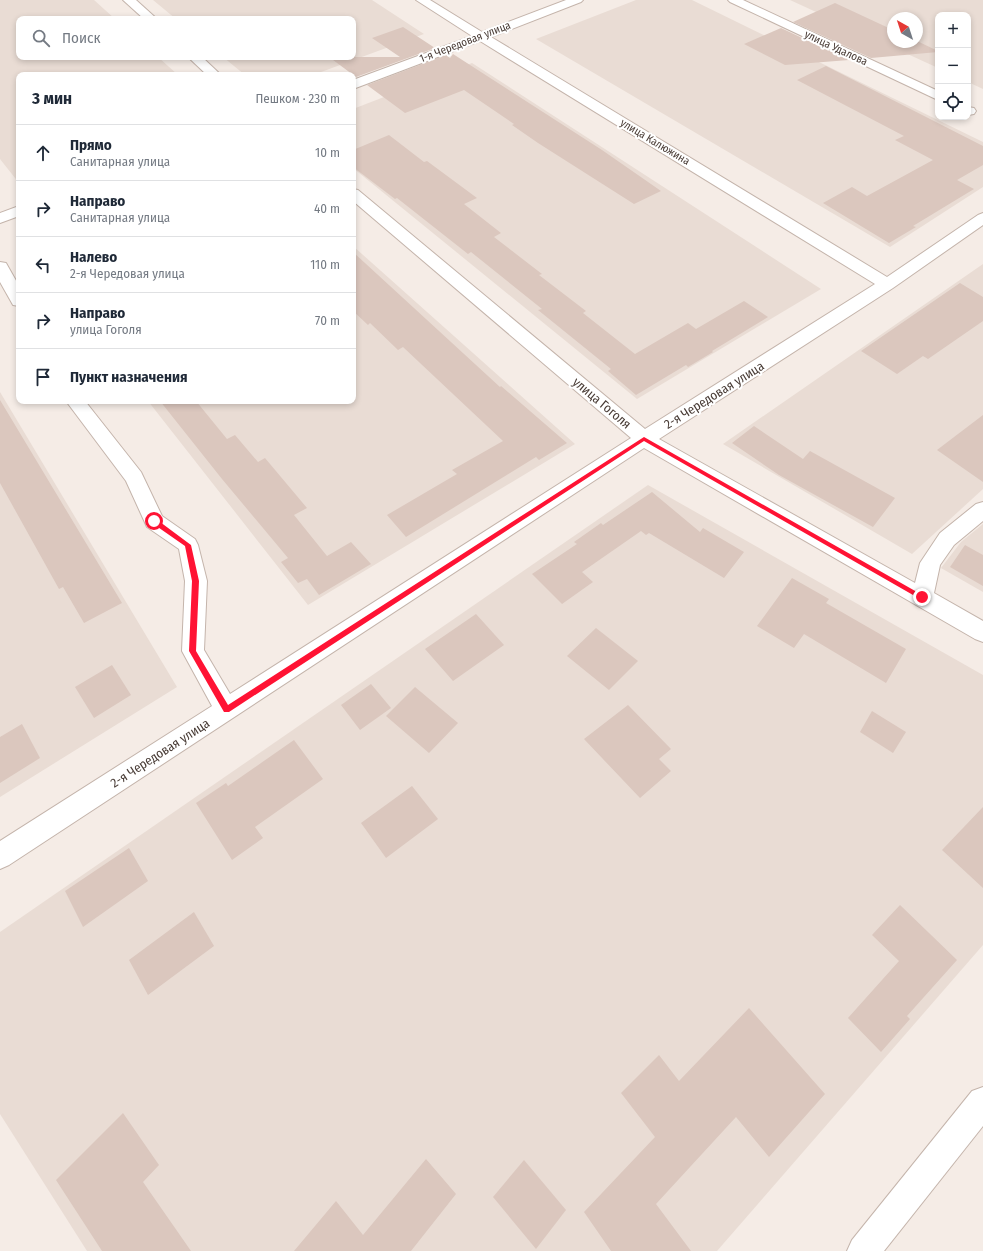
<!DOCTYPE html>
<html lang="ru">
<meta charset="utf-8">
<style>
body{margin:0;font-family:"Fira Sans Condensed",sans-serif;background:#f6f6f7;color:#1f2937}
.controls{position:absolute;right:12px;top:12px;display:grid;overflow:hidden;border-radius:8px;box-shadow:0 2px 6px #0003}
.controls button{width:36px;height:36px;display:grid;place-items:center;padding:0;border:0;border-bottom:1px solid #e0e1e3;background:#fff;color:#1f2937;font:20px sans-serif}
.compass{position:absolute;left:887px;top:12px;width:36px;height:36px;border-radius:50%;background:#fff;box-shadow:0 2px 6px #0003;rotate:321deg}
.stop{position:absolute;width:12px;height:12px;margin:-9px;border:3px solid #ff1334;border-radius:50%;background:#fff}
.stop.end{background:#ff1334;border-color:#fff;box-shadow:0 1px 4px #0008}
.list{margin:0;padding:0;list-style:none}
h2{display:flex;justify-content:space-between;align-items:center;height:52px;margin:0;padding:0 16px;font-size:17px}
h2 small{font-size:13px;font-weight:400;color:#747a83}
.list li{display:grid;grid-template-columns:26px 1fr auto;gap:12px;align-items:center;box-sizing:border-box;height:56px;padding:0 16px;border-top:1px solid #e0e1e3}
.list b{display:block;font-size:15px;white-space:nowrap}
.list p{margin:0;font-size:13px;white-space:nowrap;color:#747a83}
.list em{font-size:13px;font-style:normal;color:#747a83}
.icon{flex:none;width:22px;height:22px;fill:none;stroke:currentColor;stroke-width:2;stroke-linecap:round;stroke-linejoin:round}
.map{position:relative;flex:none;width:983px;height:1251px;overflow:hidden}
.search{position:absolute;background:#fff;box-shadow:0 2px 6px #0003;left:16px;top:16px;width:340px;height:44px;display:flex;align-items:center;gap:10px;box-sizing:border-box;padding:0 14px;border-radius:8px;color:#747a83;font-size:15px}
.panel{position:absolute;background:#fff;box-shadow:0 2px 6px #0003;left:16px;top:72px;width:340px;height:332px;border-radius:8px}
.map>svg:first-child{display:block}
.residential{fill:#e9dcd4;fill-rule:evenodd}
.building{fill:#dbc7be}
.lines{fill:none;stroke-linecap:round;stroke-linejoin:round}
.minor-casing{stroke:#c4b4ab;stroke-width:2}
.tertiary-casing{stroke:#c4b4ab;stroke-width:2}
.minor{fill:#fff;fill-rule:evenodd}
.tertiary{fill:#fff;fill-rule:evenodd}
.route{fill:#ff1334}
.labels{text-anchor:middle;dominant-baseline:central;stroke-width:4;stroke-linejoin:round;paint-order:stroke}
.far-street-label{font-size:11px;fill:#483b35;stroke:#fff}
.street-label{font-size:13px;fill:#483b35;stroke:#fff}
</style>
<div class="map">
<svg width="983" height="1251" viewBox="0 0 983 1251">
<rect width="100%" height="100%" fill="#f5ece6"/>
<g class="residential">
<polygon points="0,0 94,0 115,19 19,19 19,57 158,57 178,75 19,75 19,183 0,159"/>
<polygon points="153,0 372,0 424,34 313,75 245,75 223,57 353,57 353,19 176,19"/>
<polygon points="636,0 692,0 983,142 983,187 890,247 536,39"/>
<path d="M 790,0 L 983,0 L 983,89 L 968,82 L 968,15 L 938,15 L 938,68 ZM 893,18 L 917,18 L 917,42 L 893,42 Z"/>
<polygon points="472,63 821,289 637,399 353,168 353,109"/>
<polygon points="353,246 575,444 308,605 148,401 353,401"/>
<polygon points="983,264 983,489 912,554 723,444"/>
<polygon points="0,392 177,687 0,797"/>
<polygon points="648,485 983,675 983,945 717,1251 87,1251 0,1114 0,932"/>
<polygon points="983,524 983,592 941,568 961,542"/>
</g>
<g class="building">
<polygon points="835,3 893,30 893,42 917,41 938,51 938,52 871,58 793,22"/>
<polygon points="403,27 435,48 356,77 329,57 400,57 372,38"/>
<polygon points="781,28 849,60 785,65 744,44"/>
<polygon points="453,54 602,150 661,191 634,204 538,143 512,125 514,124 464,90 405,113 367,85 446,55 450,58"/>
<polygon points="826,66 983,146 983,165 957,180 974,189 913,226 916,227 889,243 823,203 852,187 867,196 933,160 895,140 904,136 797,80"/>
<polygon points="389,135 424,162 427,161 477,198 464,204 501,233 494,237 542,274 539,275 586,311 583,313 635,354 688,323 696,329 744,301 768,317 712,351 713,352 688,367 686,365 636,395 608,371 611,369 538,310 542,309 471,252 468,254 397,198 395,199 353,167 353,150"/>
<polygon points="353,252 500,387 501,386 567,443 539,460 536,457 406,537 387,515 457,474 452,470 503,441 403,347 398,350 370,323 368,325 353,311"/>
<polygon points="960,283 983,297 983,321 928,359 923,356 897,374 861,351"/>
<polygon points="0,400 122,603 84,623 63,587 59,589 0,483"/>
<polygon points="160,401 196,401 227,439 235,435 258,462 265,458 307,508 294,515 327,556 351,542 371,564 319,595 307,579 298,583 281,562 288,558 222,479"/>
<polygon points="983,415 983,482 937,450"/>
<polygon points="754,426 803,459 810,451 895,498 873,527 779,475 732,443"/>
<polygon points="652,492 700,532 703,528 744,552 724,578 649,533 646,535 641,531 582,572 593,582 562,604 532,574 577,544 574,542 601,523 603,525"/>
<polygon points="965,545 983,555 983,586 950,567"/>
<polygon points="792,578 829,599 826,603 906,649 886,683 804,634 794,648 757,626"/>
<polygon points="476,614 504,645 453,681 425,649"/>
<polygon points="596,628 638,661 609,690 567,656"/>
<polygon points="112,665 131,695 94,718 75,687"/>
<polygon points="371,684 391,708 360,730 341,705"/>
<polygon points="415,687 458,723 429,753 386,716"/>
<polygon points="628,705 671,749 659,759 671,771 640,798 584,739"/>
<polygon points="872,711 906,732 893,753 860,732"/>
<polygon points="22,724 40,758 0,783 0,737"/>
<polygon points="294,740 323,779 255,827 263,838 232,860 196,803 226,783 228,786"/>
<polygon points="412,786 438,819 386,858 361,823"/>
<polygon points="983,807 983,888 942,850"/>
<polygon points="129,848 148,881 83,927 65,891"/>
<polygon points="900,905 957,960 907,1016 910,1019 881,1052 848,1018 899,961 872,935"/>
<polygon points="194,912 214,946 148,995 129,960"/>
<polygon points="749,1008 825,1094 769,1157 736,1117 656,1204 691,1251 611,1251 584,1212 655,1137 621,1093 659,1055 679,1081"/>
<polygon points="123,1113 159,1165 143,1182 191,1251 102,1251 56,1180"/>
<polygon points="426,1159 456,1194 411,1251 294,1251 336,1201 363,1235"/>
<polygon points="524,1160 566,1210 536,1249 493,1197"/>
</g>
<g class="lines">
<g class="minor-casing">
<g id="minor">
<polygon points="123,0 136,0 157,19 144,19"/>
<polygon points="416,0 430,0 482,32 566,0 583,0 581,2 491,37 887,277 978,215 983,213 983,225 893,288 659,439 915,583 920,563 940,533 976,504 983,502 983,521 954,545 940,565 934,593 983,621 983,642 975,639 644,448 9,865 0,869 0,841 212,706 182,651 185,581 179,549 147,527 126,481 66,401 85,401 141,472 162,516 195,539 198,545 207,581 204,650 230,694 631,438 353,201 353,189 358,190 645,429 875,284 480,41 353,89 353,80 472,36"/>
<polygon points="728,0 743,0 938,91 938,100 730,2"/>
<polygon points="188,57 202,57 221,75 207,75"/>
<polygon points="968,107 974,108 976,111 974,114 968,115"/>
<polygon points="19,206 19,216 0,223 0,213"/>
<polygon points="0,262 6,263 19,286 19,306 13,305 0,282"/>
</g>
</g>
<g class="tertiary-casing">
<polygon id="tertiary" points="983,1087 983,1126 884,1251 847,1251 852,1240 972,1091"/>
</g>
<use href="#minor" class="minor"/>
<use href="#tertiary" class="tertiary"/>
</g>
<polygon class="route" points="644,437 924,596 924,599 920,599 644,441 229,712 224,712 189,651 192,581 185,546 152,523 152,519 156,519 191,545 199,581 196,651 228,705"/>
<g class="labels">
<g class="far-street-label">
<text transform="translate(465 42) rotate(-21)">1-я Чередовая улица</text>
<text transform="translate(836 48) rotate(25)">улица Удалова</text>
<text transform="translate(655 142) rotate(31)">улица Калюжина</text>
</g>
<g class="street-label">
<text transform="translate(714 395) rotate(-32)">2-я Чередовая улица</text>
<text transform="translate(602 403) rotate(40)">улица Гоголя</text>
<text transform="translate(160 753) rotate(-33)">2-я Чередовая улица</text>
</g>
</g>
</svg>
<div class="controls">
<button>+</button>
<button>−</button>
<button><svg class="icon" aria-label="locate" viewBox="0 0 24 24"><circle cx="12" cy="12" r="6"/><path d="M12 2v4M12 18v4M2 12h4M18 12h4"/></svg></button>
</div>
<svg class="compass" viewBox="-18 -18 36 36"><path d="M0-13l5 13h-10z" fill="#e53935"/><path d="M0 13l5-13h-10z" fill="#747a83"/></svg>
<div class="stop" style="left:154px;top:521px"></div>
<div class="stop end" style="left:922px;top:597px"></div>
<div class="search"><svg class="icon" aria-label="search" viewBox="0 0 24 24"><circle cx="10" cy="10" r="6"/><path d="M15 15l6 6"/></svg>Поиск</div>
<section class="panel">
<h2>3 мин<small>Пешком · 230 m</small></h2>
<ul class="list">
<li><svg class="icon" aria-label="ahead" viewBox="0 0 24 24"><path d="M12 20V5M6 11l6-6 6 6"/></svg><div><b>Прямо</b><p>Санитарная улица</p></div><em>10 m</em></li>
<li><svg class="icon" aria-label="right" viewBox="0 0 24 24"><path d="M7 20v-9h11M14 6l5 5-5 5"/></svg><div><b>Направо</b><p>Санитарная улица</p></div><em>40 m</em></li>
<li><svg class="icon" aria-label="left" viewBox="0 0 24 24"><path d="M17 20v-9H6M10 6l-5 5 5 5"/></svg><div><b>Налево</b><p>2-я Чередовая улица</p></div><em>110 m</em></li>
<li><svg class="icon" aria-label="right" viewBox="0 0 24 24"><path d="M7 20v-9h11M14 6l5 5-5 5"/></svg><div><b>Направо</b><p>улица Гоголя</p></div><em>70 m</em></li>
<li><svg class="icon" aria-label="arrive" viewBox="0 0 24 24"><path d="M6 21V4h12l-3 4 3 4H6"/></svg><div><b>Пункт назначения</b></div></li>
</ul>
</section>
</div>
